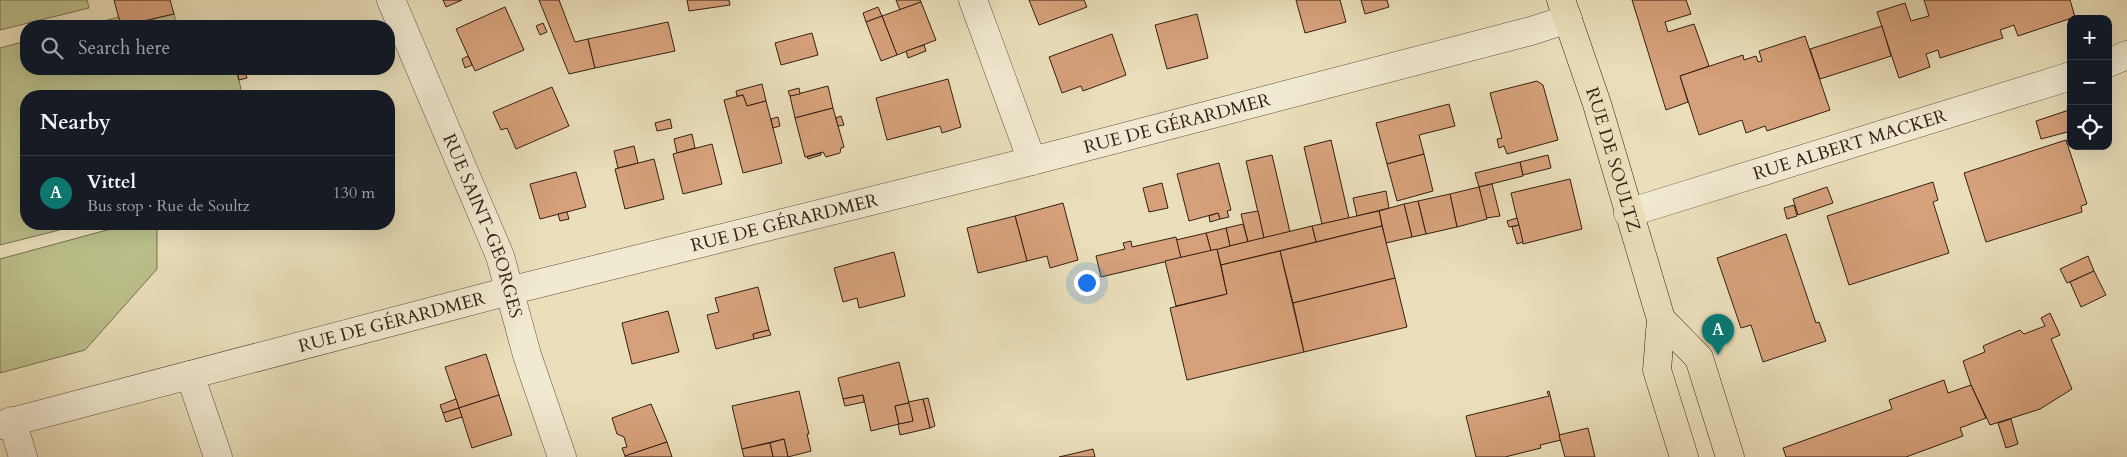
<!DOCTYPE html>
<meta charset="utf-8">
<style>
body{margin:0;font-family:Cardo,serif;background:#20242c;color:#f1f3f6}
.controls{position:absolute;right:15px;top:15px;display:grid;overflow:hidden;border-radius:10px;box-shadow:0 5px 20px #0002}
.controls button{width:45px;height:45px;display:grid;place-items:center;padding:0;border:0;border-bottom:1px solid #363941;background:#171b24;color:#f1f3f6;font:25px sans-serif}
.you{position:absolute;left:1086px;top:282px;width:18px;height:18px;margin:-12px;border:4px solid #fff;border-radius:50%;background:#1a73e8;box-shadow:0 0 0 8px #1a73e833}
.badge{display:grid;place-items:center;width:32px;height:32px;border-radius:50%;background:#0f766e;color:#fff;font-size:16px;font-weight:700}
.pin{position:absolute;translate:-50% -41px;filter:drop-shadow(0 1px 2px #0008)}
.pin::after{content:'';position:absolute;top:26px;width:18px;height:15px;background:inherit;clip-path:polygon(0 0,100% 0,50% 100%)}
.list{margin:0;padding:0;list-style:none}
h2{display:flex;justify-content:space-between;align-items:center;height:65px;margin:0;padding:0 20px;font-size:21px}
h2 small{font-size:16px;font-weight:400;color:#9ea1a6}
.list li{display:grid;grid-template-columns:32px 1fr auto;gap:15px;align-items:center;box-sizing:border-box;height:75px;padding:0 20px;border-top:1px solid #363941}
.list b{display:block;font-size:19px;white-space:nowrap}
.list p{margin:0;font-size:16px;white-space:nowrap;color:#9ea1a6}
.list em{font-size:16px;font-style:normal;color:#9ea1a6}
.icon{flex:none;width:28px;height:28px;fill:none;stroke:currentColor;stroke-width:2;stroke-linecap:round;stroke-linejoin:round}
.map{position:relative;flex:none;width:2127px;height:457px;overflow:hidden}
.search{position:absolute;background:#171b24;box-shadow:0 5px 20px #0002;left:20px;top:20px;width:375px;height:55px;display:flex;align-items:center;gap:12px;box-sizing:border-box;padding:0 18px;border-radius:20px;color:#9ea1a6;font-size:19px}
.panel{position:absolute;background:#171b24;box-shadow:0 5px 20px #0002;left:20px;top:90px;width:375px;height:140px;border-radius:20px}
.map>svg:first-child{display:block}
.green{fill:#bcc08c;stroke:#787051}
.building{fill:#d6a17a;stroke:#341f16}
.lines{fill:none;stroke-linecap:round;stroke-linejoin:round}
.minor-casing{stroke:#624f3f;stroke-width:29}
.major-casing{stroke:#341f16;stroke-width:29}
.minor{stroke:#f1ead2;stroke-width:28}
.major{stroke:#eadfba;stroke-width:28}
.labels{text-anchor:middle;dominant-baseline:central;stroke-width:4;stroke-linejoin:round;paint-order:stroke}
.street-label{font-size:18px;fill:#341f16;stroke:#f1ead2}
</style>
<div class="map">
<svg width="2127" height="457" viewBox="0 0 2127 457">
<rect width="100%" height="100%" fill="#eadfba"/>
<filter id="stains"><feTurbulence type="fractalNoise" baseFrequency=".004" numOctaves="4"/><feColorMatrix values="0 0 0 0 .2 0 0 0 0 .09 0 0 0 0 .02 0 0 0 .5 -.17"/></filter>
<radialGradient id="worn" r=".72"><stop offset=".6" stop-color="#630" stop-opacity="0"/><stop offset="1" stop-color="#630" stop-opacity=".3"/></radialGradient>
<g class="green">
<polygon points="0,0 87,0 89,8 0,30"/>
<polygon points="174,14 177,26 126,26"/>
<polygon points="119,17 121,26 84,26"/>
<polygon points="26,41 26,69 236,69 241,89 239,90 240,96 26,96 26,224 83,224 0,245 0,48"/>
<polygon points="129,224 157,224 157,269 85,350 0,373 0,259"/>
</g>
<g class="building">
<polygon points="114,0 170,0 174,14 121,26"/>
<polygon points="443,0 462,0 446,7"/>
<polygon points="539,0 559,0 575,42 588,39 595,68 569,74"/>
<polygon points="687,0 729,0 730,5 689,11"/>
<polygon points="896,0 920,0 921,2 900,10"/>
<polygon points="1029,0 1084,0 1087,7 1039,25"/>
<polygon points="1296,0 1340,0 1346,22 1305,33"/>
<polygon points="1361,0 1387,0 1389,7 1365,14"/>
<polygon points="1632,0 1686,0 1691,14 1665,22 1668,32 1694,24 1709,66 1680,76 1688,102 1666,110"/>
<polygon points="1924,0 2070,0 2075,17 2018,36 2014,25 2000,30 2003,38 1940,58 1938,50 1926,54 1930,67 1899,78 1877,12 1905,3 1911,21 1929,16"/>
<polygon points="921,2 936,40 897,55 882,16"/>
<polygon points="505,7 524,50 475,71 456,29"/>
<polygon points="878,7 882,16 866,22 863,13"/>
<polygon points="1197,14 1208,58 1167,69 1155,25"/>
<polygon points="882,16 897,55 881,61 866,22"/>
<polygon points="668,22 675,51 595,68 588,39"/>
<polygon points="543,23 547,32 540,35 536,26"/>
<polygon points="1882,26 1891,56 1820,79 1810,49"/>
<polygon points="812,33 818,55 781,65 775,43"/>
<polygon points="1112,34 1126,75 1083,91 1081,86 1062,93 1049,57"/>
<polygon points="1805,36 1830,110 1767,131 1765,126 1746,133 1742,120 1699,135 1680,76 1743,55 1744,60 1756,56 1758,62 1762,61 1759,51"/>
<polygon points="924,45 926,51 908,58 906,51"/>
<polygon points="468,56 472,65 465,68 462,59"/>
<polygon points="244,69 247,78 239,80 237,71"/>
<polygon points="948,79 961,127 942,133 940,126 887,140 876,98"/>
<polygon points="1537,81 1543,85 1558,140 1507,154 1504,146 1499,148 1497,139 1502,138 1490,93"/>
<polygon points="762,84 766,101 747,106 743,95 737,96 736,91"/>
<polygon points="828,86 833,108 795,118 790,96"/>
<polygon points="552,87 569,126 516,149 507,128 501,130 493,112"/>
<polygon points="799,88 800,94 790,96 788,91"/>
<polygon points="743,95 747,106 766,101 782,163 743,173 724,100"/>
<polygon points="1449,104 1455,126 1419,135 1424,154 1387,164 1376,123"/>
<polygon points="833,108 844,147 841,148 840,153 826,157 823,152 805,157 795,118"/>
<polygon points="2069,110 2071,131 2041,139 2036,121"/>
<polygon points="841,116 844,125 838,126 836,118"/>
<polygon points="778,117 780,126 773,128 771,119"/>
<polygon points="670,119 672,128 657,131 655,123"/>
<polygon points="692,134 695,148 677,153 674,139"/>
<polygon points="1331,140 1349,218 1322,224 1304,147"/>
<polygon points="2066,140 2087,204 2081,206 2082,212 1986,242 1964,173"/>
<polygon points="712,144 722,184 683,194 673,154"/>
<polygon points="634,146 638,163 618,168 614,151"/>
<polygon points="821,153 821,155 808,159 807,157"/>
<polygon points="1424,154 1433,191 1397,201 1387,164"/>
<polygon points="1272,155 1290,232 1264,238 1246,161"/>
<polygon points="1548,155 1551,168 1523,175 1520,162"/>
<polygon points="654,159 664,199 625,209 615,169"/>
<polygon points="1520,162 1523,176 1479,187 1475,173"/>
<polygon points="1219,163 1231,210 1227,211 1229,217 1220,219 1218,213 1189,221 1177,174"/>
<polygon points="576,172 586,207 540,219 530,184"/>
<polygon points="1570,179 1582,229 1523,244 1511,193"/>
<polygon points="1933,182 1938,200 1933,202 1949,253 1849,285 1827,216"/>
<polygon points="1162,183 1168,208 1149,212 1143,188"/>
<polygon points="1492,184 1500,216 1486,218 1479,187"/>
<polygon points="1479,187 1487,219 1457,227 1450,194"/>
<polygon points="1827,187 1833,203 1798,215 1793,199"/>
<polygon points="1386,191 1389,208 1357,216 1353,198"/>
<polygon points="1450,194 1457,227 1426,234 1418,201"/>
<polygon points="1418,201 1426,234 1412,237 1404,204"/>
<polygon points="1063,203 1078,260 1050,268 1047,256 1027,261 1015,216"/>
<polygon points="1404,204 1412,237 1386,243 1379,211"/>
<polygon points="1794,205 1797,216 1787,219 1784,208"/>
<polygon points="1258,211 1264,238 1248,242 1241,214"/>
<polygon points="1379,211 1382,226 1316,242 1312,226"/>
<polygon points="567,212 569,219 560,221 558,214"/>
<polygon points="1218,213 1220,219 1210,222 1209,216"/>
<polygon points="1015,216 1027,261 978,273 967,228"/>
<polygon points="1517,218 1519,225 1509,227 1507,221"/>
<polygon points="1243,224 1248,242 1230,246 1226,228"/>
<polygon points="1519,225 1523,242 1517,244 1512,227"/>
<polygon points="1312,226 1316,242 1221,265 1217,249"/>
<polygon points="1382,226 1395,278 1293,303 1280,251"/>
<polygon points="1226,228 1230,246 1211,251 1206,233"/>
<polygon points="1206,233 1211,251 1181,258 1176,240"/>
<polygon points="1786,234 1816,323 1819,322 1826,341 1763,362 1751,325 1741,328 1717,258"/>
<polygon points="1176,237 1181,258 1101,277 1096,256 1125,249 1123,243 1131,241 1132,247"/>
<polygon points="1217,249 1227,294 1176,306 1165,261"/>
<polygon points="1280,251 1304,352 1187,380 1170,308 1227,294 1221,265"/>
<polygon points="894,252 905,296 859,308 857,298 843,302 834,268"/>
<polygon points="2088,256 2094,271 2067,283 2060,269"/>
<polygon points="2094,271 2106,295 2081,307 2070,282"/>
<polygon points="1395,278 1407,327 1304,352 1293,303"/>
<polygon points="758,287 769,330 753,334 754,339 716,349 707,315 719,312 715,298"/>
<polygon points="668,311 679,352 632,364 622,323"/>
<polygon points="2050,313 2060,335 2051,339 2072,389 2040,409 1990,425 1971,385 1963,361 1985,352 1983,346 2020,330 2024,334 2045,326 2041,318"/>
<polygon points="769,330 771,335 754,339 753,334"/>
<polygon points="486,354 499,395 459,408 445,367"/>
<polygon points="899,362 909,403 895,406 899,424 871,431 863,395 843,399 838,378"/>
<polygon points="1944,380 1948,393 1971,385 1986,418 1960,428 1963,436 1906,457 1786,457 1783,448 1892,409 1889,400"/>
<polygon points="799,391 809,434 807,434 811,451 788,457 784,439 742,449 732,406"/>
<polygon points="1549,391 1561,440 1540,445 1541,448 1505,457 1476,457 1466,416 1549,396 1547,392"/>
<polygon points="499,395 512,435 472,448 459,408"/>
<polygon points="863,395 864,402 845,406 843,399"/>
<polygon points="928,398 935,426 930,428 923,399"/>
<polygon points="456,399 459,408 443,413 440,405"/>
<polygon points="923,399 930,428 900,435 898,424 913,421 908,402"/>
<polygon points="909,403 913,421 899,424 895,406"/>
<polygon points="651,404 667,442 625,456 622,448 627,447 624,437 617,434 612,418"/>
<polygon points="459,408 462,417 446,422 443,413"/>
<polygon points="2011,419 2018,444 2006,448 1998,423"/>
<polygon points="1588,428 1595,457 1565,457 1559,435"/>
<polygon points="784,439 788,457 773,457 770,443"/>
<polygon points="667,442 672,457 625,457 625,456"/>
<polygon points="770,443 773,457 744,457 742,449"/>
<polygon points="1093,449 1095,457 1059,457"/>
</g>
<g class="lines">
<g class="minor-casing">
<g id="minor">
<path id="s1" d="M 391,0 L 500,256 L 527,355 L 562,457"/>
<polyline points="973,0 1032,161"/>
<polyline points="2108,63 2127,55"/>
<path id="s2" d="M 1628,213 L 2071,76"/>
<polyline points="190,375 218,457"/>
<polyline points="12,421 23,457"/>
<path id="s3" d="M 0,425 L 509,291 L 1032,161 L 1531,31 L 1568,19"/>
</g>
</g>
<g class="major-casing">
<g id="major">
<path id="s4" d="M 1561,0 L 1597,104 L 1661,319 L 1657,370 L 1684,457"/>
<polyline points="1661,319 1699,358 1730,457"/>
</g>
</g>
<use href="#minor" class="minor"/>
<use href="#major" class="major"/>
</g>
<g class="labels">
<g class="street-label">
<text stroke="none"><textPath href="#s3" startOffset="1215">RUE DE GÉRARDMER</textPath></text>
<text stroke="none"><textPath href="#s2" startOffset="232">RUE ALBERT MACKER</textPath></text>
<text stroke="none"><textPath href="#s4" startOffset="168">RUE DE SOULTZ</textPath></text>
<text stroke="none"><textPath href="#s3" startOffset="810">RUE DE GÉRARDMER</textPath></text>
<text stroke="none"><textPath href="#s1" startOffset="244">RUE SAINT-GEORGES</textPath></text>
<text stroke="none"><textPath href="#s3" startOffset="405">RUE DE GÉRARDMER</textPath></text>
</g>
</g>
<rect width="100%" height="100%" filter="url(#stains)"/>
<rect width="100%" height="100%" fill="url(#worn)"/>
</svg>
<div class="controls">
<button>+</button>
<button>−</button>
<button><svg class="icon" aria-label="locate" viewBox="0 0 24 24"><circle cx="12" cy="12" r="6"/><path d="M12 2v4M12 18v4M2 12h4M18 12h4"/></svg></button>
</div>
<div class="you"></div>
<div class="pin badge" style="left:1718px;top:355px">A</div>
<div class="search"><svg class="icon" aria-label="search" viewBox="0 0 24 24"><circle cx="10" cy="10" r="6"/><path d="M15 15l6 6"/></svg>Search here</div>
<section class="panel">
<h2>Nearby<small></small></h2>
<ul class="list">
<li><span class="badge">A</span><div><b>Vittel</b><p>Bus stop · Rue de Soultz</p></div><em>130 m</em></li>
</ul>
</section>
</div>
